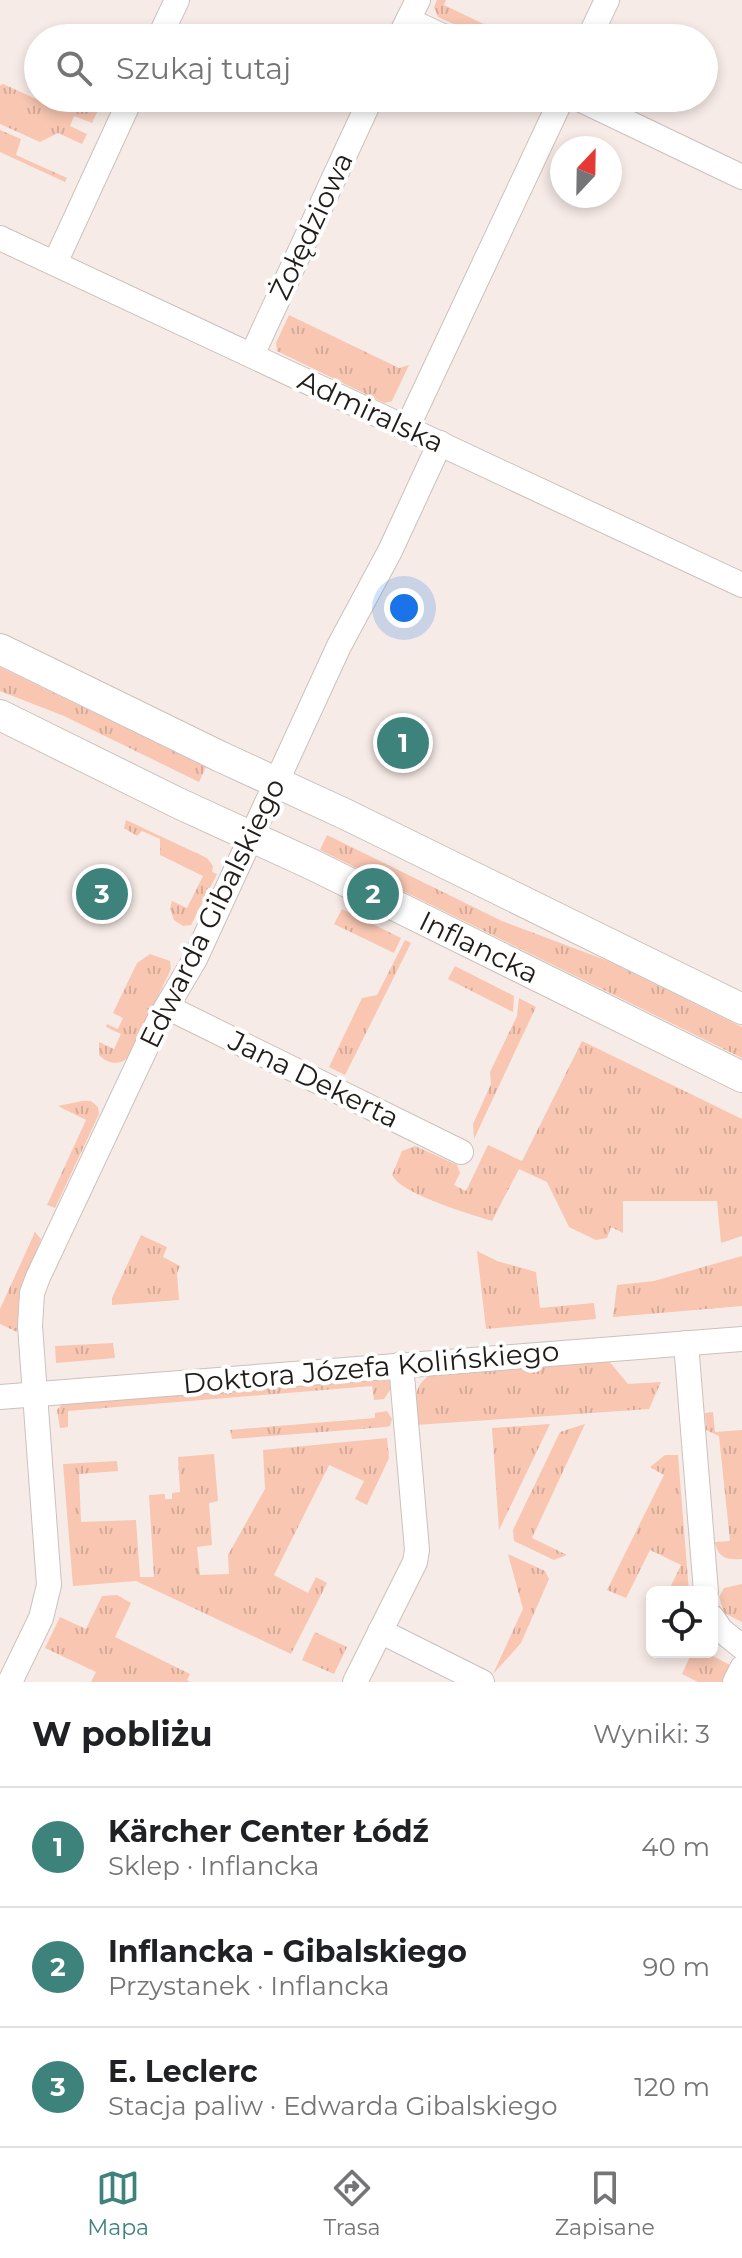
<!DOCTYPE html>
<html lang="pl">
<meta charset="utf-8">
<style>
body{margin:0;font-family:Montserrat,sans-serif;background:#f2f2f2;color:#202124}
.controls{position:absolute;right:24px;bottom:24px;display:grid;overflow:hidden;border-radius:12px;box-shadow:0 4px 12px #0003}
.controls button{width:72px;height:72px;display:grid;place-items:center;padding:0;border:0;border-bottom:2px solid #e0e0e0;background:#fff;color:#202124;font:40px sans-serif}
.compass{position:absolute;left:550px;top:136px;width:72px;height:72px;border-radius:50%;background:#fff;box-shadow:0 4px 12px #0003;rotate:22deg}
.you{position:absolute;left:404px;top:608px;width:28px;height:28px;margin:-20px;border:6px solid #fff;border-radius:50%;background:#1a73e8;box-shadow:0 0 0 12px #1a73e833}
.badge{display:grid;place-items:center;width:52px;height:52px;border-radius:50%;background:#3d837c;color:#fff;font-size:26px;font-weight:700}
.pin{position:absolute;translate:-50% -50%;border:4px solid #fff;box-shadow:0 2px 8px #0006}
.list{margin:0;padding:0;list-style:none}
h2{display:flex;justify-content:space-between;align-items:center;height:104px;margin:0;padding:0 32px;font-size:34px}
h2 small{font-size:26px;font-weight:400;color:#757577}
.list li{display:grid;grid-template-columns:52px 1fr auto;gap:24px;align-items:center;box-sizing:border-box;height:120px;padding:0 32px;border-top:2px solid #e0e0e0}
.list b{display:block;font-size:30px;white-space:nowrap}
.list p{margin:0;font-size:26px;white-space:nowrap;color:#757577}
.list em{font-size:26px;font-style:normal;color:#757577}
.icon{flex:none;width:44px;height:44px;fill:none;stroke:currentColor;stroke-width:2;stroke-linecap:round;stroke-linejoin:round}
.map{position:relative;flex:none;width:742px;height:1682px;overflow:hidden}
.search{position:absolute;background:#fff;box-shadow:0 4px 12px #0003;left:24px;right:24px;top:24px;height:88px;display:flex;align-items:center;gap:20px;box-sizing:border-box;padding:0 28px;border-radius:44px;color:#757577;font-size:30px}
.sheet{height:464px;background:#fff}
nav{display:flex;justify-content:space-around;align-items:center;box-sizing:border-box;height:112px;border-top:2px solid #e0e0e0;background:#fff;font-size:22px;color:#757577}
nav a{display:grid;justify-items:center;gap:4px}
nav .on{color:#3d837c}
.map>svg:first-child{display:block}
.grass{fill:url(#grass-tufts)}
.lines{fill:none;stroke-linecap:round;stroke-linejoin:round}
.minor-casing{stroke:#cbc1bc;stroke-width:26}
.major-casing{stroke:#cbc1bc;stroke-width:32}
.minor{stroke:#fff;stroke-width:24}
.major{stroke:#fff;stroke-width:30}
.labels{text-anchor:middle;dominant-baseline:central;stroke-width:8;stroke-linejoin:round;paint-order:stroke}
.street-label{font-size:28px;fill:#201c1a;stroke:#fff}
</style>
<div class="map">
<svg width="742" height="1682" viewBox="0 0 742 1682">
<defs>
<pattern id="grass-tufts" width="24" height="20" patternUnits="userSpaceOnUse" patternTransform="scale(2)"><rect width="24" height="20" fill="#f8c6b1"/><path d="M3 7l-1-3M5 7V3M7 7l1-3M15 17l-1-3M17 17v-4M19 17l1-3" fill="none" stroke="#d4aa98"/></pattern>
</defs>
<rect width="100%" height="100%" fill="#f7ebe7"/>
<g class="grass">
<polygon points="437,0 446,0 444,5 490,27 485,38 438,17 434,7"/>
<polygon points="3,84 45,103 48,98 88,98 101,104 92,123 74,116 70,126 87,134 82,144 58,133 40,142 0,124 0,86"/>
<polygon points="0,130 21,139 16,155 67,178 65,182 0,152"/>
<polygon points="289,315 399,368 409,365 392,401 384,403 277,351 276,343"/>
<polygon points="0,667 206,767 199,782 64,716 0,691"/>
<polygon points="126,820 207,858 213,866 212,872 217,874 191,925 183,926 174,920 170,909 172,901 187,908 203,876 160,855 160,839 142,831 137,836 124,828"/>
<polygon points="327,835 502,921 608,961 742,1027 742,1058 320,850"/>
<polygon points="342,909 401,938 394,953 334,924"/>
<polygon points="405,940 411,943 345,1075 329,1067 362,998 377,995"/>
<path d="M 150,954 L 170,961 L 171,969 L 129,1057 C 119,1066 108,1064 99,1055 L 99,1042 L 114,1049 L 121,1034 L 106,1027 L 107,1024 L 118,1029 L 123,1018 L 113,1013 L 137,963 Z"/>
<polygon points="455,966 514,996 513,1012 448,979"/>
<polygon points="519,998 536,1007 474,1139 473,1124 491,1084 490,1072 517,1016"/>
<path d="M 582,1041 L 742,1119 L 742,1236 L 721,1243 L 717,1201 L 623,1201 L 623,1233 L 611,1227 L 607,1238 L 596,1240 L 569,1227 L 547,1182 L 519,1169 L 492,1221 C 470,1214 401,1194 392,1175 L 402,1151 L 415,1146 L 457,1165 L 460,1173 L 454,1185 L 466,1191 L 488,1145 L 522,1161 Z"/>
<polygon points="82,1101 91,1101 98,1107 99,1114 55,1208 47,1205 86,1120 58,1106"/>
<polygon points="35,1232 41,1239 19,1298 17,1332 0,1324 0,1309"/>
<polygon points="141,1235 167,1247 163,1257 180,1266 177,1273 179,1300 112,1305 112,1298"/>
<polygon points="477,1251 497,1261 536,1272 540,1308 594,1303 596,1319 486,1329"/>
<polygon points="742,1256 742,1306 613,1317 617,1285 654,1281"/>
<polygon points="113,1343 115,1358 56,1363 55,1346"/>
<path d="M 608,1360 L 628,1384 L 661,1382 L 649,1409 L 416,1425 C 416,1404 411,1385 432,1374 Z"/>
<polygon points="389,1376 392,1387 384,1399 374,1400 372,1386 68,1411 68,1427 60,1428 57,1410 63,1403"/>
<polygon points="387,1411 392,1419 390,1426 386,1427 232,1439 230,1430 375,1418 375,1413"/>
<path d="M 713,1412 L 715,1432 L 742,1430 L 742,1559 C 727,1560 718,1558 715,1542 L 730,1541 L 719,1436 L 706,1430 L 705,1413 Z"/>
<polygon points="550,1424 499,1530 492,1428"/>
<polygon points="585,1424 532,1538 567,1555 554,1560 514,1541 513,1530 560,1432"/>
<polygon points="387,1438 389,1458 367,1505 355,1499 364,1481 329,1465 274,1575 308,1593 316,1577 327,1583 291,1654 136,1581 73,1586 63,1464 117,1461 118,1471 79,1474 81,1522 136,1520 140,1577 154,1577 149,1495 165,1494 165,1499 172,1499 172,1493 180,1492 178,1457 214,1454 218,1501 209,1503 212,1545 197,1547 200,1575 229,1574 228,1555 265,1489 263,1450"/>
<polygon points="665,1455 678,1455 689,1592 668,1592 681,1565 650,1550 626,1598 607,1590 664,1475 650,1467"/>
<polygon points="508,1554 545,1571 549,1579 521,1643 493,1674 523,1609"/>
<polygon points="742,1584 742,1622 724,1613 719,1597 724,1588"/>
<polygon points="117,1595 131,1603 115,1637 190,1674 187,1680 190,1682 91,1682 96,1672 45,1648 60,1617 86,1629 102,1596"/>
<polygon points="315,1632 347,1647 334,1674 302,1660"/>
<polygon points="692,1652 705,1652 732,1666 725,1682 698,1682 682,1674"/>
</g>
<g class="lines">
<g class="minor-casing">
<g id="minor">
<polyline points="408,20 447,38"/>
<polyline points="159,38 177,0"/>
<polyline points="399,38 418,0"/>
<polyline points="589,38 607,0"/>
<polyline points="577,98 742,177"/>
<polyline points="0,238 742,585"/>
<polyline points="55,263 131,98"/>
<polyline points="252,355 371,98"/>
<polyline points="407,428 562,98"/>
<polyline points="167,1007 461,1152"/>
<polyline points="686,1343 706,1592"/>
<polyline points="0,1397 742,1339"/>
<polyline points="712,1617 721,1630 742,1647"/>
<polyline points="380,1631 482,1682"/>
<polyline points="10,1682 41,1618 49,1585 30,1326 32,1293 38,1277 159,1020 195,959 339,646 390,551 440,443"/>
<polyline points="355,1682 415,1562 417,1550 401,1364"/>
<polyline points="735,1682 742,1668"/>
</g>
</g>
<g class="major-casing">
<g id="major">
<polyline points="0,649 219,756 345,814 742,1009"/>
<polyline points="0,715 178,803 313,865 742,1077"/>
</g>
</g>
<use href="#minor" class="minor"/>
<use href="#major" class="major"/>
</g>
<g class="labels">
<g class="street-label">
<text transform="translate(311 226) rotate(-65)">Żołędziowa</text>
<text transform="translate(371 411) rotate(25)">Admiralska</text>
<text transform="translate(212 913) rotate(-64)">Edwarda Gibalskiego</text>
<text transform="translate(479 947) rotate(26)">Inflancka</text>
<text transform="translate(314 1079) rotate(26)">Jana Dekerta</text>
<text transform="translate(371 1367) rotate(-5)">Doktora Józefa Kolińskiego</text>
</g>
</g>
</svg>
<div class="controls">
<button><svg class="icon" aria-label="locate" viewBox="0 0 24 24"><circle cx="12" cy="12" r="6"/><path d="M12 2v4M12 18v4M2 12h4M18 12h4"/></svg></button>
</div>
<svg class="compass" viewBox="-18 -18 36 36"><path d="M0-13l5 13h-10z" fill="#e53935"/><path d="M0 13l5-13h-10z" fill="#757577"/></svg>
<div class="you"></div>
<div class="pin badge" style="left:403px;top:743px">1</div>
<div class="pin badge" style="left:373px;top:894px">2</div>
<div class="pin badge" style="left:102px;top:894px">3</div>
<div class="search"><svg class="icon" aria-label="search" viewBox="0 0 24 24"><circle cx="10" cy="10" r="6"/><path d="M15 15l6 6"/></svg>Szukaj tutaj</div>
</div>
<section class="sheet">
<h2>W pobliżu<small>Wyniki: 3</small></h2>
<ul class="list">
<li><span class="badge">1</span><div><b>Kärcher Center Łódź</b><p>Sklep · Inflancka</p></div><em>40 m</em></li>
<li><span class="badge">2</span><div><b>Inflancka - Gibalskiego</b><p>Przystanek · Inflancka</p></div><em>90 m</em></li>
<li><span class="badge">3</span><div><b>E. Leclerc</b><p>Stacja paliw · Edwarda Gibalskiego</p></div><em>120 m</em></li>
</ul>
</section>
<nav>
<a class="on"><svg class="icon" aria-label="map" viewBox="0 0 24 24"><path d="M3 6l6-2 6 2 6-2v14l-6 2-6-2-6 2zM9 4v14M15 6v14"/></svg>Mapa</a>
<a><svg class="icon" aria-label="directions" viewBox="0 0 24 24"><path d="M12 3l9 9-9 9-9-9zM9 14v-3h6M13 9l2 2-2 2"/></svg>Trasa</a>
<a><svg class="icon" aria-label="saved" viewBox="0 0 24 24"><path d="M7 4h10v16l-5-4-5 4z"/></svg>Zapisane</a>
</nav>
